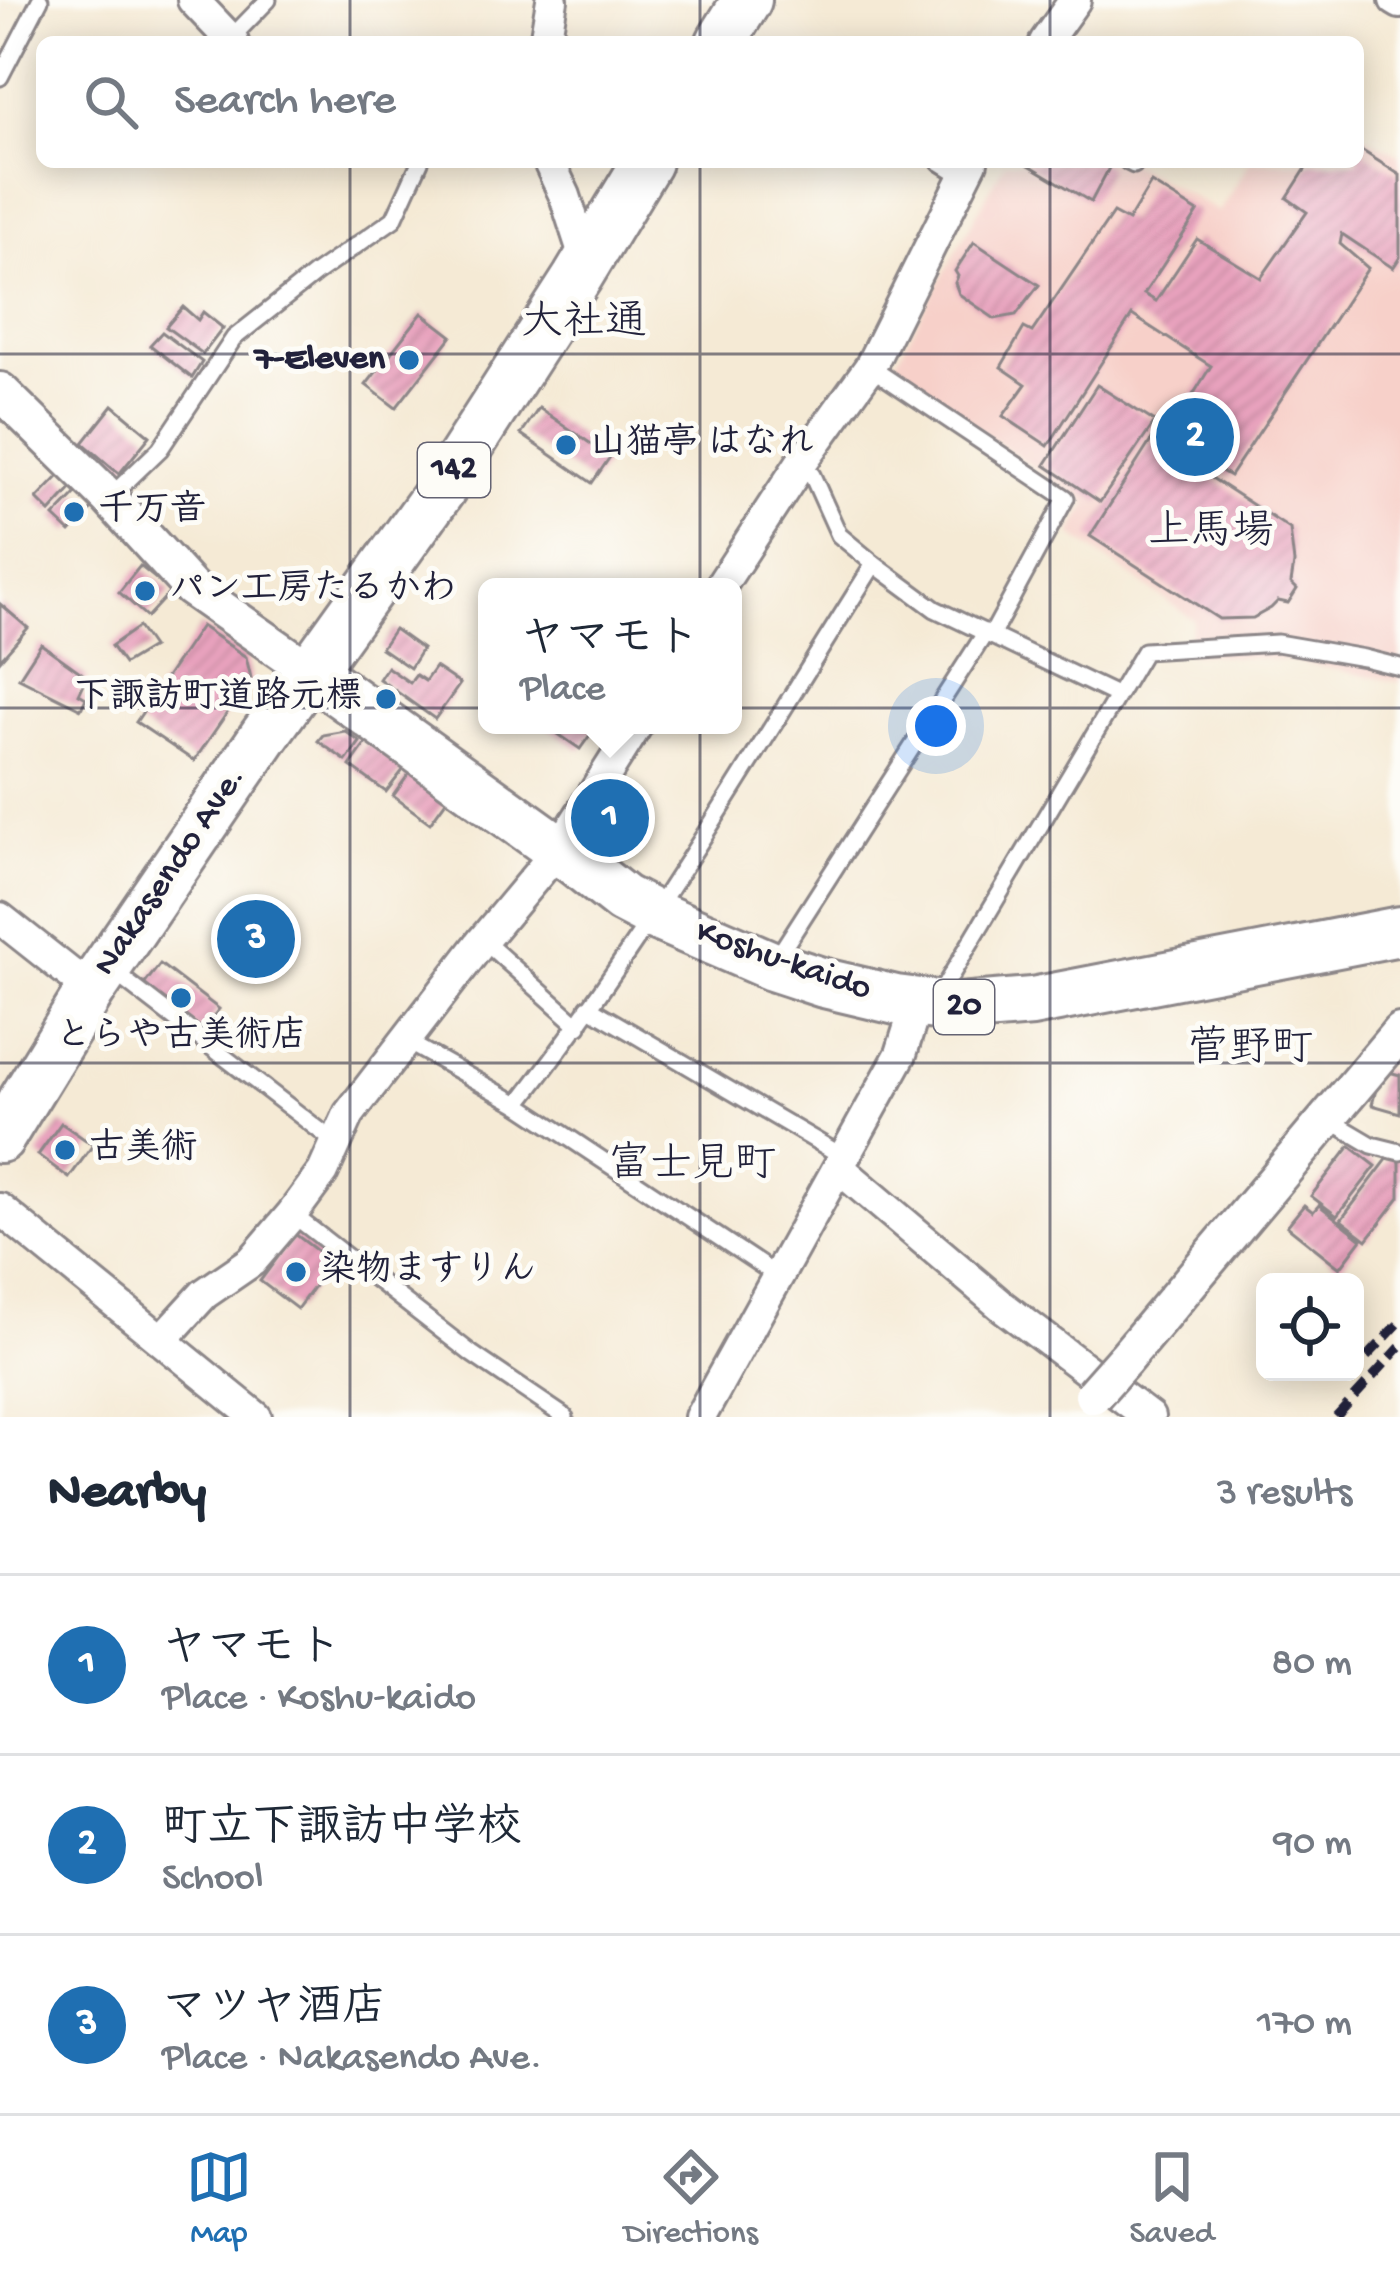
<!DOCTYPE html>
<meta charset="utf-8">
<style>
body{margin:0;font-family:"Gochi Hand","Klee One",sans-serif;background:#f6f6f7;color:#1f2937}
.controls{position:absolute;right:36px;bottom:36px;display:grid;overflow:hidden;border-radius:18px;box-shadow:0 6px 30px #0003}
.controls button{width:108px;height:108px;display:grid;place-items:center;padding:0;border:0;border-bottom:3px solid #e0e1e3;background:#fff;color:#1f2937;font:60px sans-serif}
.you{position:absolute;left:936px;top:726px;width:42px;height:42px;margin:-30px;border:9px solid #fff;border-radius:50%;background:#1a73e8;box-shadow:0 0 0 18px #1a73e833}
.badge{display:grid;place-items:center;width:78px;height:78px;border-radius:50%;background:#1f6fb2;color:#fff;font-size:39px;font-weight:700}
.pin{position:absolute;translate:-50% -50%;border:6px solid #fff;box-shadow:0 3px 12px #0006}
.popup{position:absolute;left:478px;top:578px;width:264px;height:156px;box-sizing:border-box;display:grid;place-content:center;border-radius:18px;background:#fff;filter:drop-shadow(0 3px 9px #0005);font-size:39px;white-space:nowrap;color:#747a83}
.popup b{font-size:45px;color:#1f2937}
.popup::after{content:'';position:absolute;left:50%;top:100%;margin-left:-24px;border:24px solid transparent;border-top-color:#fff}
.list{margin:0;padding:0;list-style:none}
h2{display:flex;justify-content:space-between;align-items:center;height:156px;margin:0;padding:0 48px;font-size:51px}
h2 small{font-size:39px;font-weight:400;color:#747a83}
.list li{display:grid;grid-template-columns:78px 1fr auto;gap:36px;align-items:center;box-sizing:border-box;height:180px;padding:0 48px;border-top:3px solid #e0e1e3}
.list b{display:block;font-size:45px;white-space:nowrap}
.list p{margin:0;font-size:39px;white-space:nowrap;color:#747a83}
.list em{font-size:39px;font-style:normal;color:#747a83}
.icon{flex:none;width:66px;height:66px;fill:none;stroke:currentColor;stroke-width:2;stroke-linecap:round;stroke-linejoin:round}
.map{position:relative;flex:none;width:1400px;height:1417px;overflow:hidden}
.search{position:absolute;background:#fff;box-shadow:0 6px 30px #0003;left:36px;right:36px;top:36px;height:132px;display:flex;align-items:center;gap:30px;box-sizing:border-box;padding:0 42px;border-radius:18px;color:#747a83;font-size:45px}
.sheet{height:696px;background:#fff}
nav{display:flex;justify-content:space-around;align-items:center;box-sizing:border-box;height:168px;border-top:3px solid #e0e1e3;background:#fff;font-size:33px;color:#747a83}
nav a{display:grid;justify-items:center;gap:6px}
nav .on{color:#1f6fb2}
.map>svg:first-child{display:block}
.built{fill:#f7d0c9}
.building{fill:url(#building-hatch)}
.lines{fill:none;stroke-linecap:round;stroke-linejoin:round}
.service-casing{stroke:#8c8688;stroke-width:21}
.minor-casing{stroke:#8c8688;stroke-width:36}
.tertiary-casing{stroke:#8c8688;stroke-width:42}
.trunk-casing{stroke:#8c8688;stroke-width:54}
.service{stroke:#fff;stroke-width:15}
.minor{stroke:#fff;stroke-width:30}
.tertiary{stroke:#fff;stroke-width:36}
.trunk{stroke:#fff;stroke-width:48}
.rail{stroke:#22223b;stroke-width:9;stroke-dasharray:18 9;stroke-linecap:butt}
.tertiary-bridge-casing{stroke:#8c8688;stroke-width:42;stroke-linecap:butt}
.tertiary-bridge{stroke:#fff;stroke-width:36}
.grid{fill:none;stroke:#22223b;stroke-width:3;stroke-opacity:0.55}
.poi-dot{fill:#1f6fb2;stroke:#fdfcf7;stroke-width:4.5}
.labels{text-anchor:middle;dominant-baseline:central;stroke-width:10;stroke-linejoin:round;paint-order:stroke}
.shield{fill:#fdfcf7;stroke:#646373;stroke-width:3}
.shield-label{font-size:33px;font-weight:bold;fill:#22223b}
.poi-label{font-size:36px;font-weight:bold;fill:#22223b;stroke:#fdfcf7;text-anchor:start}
.street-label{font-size:36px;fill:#22223b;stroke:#fdfcf7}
.quarter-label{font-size:42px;fill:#22223b;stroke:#fdfcf7}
</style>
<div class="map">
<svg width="1400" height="1417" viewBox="0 0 1400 1417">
<defs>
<pattern id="building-hatch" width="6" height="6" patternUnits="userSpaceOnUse" patternTransform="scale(3)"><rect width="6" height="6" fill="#e8a2bd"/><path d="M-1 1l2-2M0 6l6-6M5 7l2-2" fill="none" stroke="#c78ba3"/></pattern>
</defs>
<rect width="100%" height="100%" fill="#fdfcf7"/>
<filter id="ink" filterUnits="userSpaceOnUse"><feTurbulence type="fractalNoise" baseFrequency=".00833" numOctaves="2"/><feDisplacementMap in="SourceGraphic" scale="24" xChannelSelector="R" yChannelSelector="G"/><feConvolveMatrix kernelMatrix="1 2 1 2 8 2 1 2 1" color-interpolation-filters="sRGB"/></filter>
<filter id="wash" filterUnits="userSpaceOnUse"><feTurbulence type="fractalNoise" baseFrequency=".004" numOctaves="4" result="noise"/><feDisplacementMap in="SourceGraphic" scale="48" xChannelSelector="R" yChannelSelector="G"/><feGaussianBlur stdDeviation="2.7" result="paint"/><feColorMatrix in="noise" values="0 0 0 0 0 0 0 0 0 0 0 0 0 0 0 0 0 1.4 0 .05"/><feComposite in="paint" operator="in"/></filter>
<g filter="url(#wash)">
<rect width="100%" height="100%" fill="#f5ead5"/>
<polygon class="built" points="1358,133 1400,155 1400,682 1291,661 1185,652 1194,620 1071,534 1088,504 891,370 1005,162 1128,162 1219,212 1250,162 1358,162"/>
<g id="blocks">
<g class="building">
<polygon points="1358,148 1400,175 1400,257 1393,268 1342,234 1340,244 1368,268 1230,476 1192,454 1218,415 1193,395 1211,366 1132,315 1048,446 1003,416 1026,384 1001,367 1024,328 1032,332 1113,213 1128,221 1151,183 1198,212 1144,294 1156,301 1197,239 1261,278 1307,212 1287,198 1310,162 1358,162"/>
<polygon points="1024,162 1101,162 1109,168 1091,202"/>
<polygon points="974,242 1039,285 1016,315 995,319 959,294 955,283 958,276 955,271"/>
<polygon points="183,307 198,320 203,312 223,328 203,354 166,327"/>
<polygon points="422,313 452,336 396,408 366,385"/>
<polygon points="162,332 202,362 192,378 150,345"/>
<polygon points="1097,385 1155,422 1100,502 1045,465"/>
<polygon points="113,405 150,436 119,474 83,443"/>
<polygon points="539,408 610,457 592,483 521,434"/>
<polygon points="1152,439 1290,529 1294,563 1291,583 1297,589 1288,603 1278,601 1271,608 1253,618 1219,619 1090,536"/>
<polygon points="60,475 73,487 50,512 37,499"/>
<polygon points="78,492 93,508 70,532 54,517"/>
<polygon points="140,566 171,591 147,617 119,592"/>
<polygon points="0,604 28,628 0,660"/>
<polygon points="201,626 246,657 251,678 194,761 136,722"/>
<polygon points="138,627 152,647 124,664 111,646"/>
<polygon points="394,629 422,649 410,668 381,648"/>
<polygon points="41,644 87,677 79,694 86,698 81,709 19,678"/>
<polygon points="387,667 410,683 416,675 425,681 435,667 460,684 435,719 379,679"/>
<polygon points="545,725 597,725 580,749"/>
<polygon points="345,731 360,742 346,761 318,741 323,735"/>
<polygon points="367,742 404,769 386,792 350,766"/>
<polygon points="411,771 448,798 430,823 393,796"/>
<polygon points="613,798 628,809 608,838 592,826"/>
<polygon points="247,913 283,940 264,965 228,938"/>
<polygon points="160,964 219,1009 201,1032 143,986"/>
<polygon points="1381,1070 1400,1075 1400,1113 1372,1105"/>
<polygon points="61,1123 93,1145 69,1178 38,1155"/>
<polygon points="1350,1146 1376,1166 1337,1216 1311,1196"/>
<polygon points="1391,1154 1400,1161 1400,1197 1367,1240 1341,1220"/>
<polygon points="1304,1205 1313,1212 1319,1205 1362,1239 1340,1268 1287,1226"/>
<polygon points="295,1234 332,1262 297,1309 260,1281"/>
</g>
</g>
</g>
<g filter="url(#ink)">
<use href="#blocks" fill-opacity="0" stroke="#8c8688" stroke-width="3"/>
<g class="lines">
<g class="service-casing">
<g id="service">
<polyline points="230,39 268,0"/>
<polyline points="0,77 40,0"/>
<polyline points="940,162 964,177"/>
<polyline points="1128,162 1134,165"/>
<polyline points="870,367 1066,498 991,636"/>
<polyline points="801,463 812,475 839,535 874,564 935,609 1116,695"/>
<polyline points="109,498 160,449 234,338 315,274 394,219 420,162"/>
<polyline points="483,940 579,1026"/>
<polyline points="777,958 986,632"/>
<polyline points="114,972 336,1143"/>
<polyline points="939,999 944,987 1144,651 1277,643 1364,658 1400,667"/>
<polyline points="588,1007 844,1157"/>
<polyline points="404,1040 518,1104 779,1277"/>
<path d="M 518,1104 C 649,936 759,745 874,564"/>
<polyline points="1328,1119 1372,1145 1400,1152"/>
<polyline points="292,1214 472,1354 565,1417"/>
</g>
</g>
<g class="minor-casing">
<g id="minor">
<polyline points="193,0 233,42"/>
<polyline points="1395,0 1400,3"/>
<polyline points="545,42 552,0"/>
<polyline points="1045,42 1075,0"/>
<polyline points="549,162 565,196 586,261"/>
<polyline points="720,587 801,463 870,367 972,162"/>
<polyline points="0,918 91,990"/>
<polyline points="839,1168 1002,1306 1149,1417"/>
<polyline points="0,1209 256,1417"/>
<polyline points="162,1340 204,1294 252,1261 292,1214 323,1172 349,1114 483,940 558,850 637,725"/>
<polyline points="700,1417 901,1054 917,1003"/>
</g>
</g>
<g class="tertiary-casing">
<g id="tertiary">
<polyline points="0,391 109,498 191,588 310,671"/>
<polyline points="1124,1360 1400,1032"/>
</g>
</g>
<g class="trunk-casing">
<g id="trunk">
<polyline points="721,42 747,0"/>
<polyline points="310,671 576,862 623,899 652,914 772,966 824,983 896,1000 959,1008 1032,1002 1400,931"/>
<polyline points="0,1138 91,990 264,736 442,488 577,278 647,162"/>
</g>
</g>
<use href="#service" class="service"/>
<use href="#minor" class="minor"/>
<use href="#tertiary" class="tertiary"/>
<use href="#trunk" class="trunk"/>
<g class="rail">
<polyline points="1367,1357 1400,1322"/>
<polyline points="1336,1417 1400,1347"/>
</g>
<g class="tertiary-bridge-casing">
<polyline id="tertiary-bridge" points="1093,1395 1124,1360"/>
</g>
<use href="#tertiary-bridge" class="tertiary-bridge"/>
</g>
</g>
<path class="grid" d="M 350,0 L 350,42M 700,0 L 700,42M 1050,0 L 1050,42M 350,162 L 350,1417M 700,162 L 700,1417M 1050,162 L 1050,1417M 0,354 L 1400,354M 0,708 L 1400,708M 0,1063 L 1400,1063"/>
<g class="poi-dot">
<circle cx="409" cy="360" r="12"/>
<circle cx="566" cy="445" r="12"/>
<circle cx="74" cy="512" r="12"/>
<circle cx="145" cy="591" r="12"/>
<circle cx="386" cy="699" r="12"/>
<circle cx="181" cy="998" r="12"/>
<circle cx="65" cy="1150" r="12"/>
<circle cx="296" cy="1272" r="12"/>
</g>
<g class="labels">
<g class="shield">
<rect x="418" y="443" width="72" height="54" rx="9"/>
<rect x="934" y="980" width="60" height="54" rx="9"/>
</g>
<g class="shield-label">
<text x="454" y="470">142</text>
<text x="964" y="1007">20</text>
</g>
<g class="poi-label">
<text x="385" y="360" text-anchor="end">7-Eleven</text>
<text x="590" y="445">山猫亭 はなれ</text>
<text x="98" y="512">千万音</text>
<text x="169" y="591">パン工房たるかわ</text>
<text x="362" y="699" text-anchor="end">下諏訪町道路元標</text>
<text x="181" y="1038" text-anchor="middle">とらや古美術店</text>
<text x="89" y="1150">古美術</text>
<text x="320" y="1272">染物ますりん</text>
</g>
<g class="street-label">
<text transform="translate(171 872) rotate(-56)">Nakasendo Ave.</text>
<text transform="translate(783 962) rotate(19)">Koshu-kaido</text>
</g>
<g class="quarter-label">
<text x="584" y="325">大社通</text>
<text x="1211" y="534">上馬場</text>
<text x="1250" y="1051">菅野町</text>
<text x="692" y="1167">富士見町</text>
</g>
</g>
</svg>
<div class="controls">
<button><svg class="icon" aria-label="locate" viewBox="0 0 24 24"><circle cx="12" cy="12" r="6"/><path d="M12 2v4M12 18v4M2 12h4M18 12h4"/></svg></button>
</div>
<div class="you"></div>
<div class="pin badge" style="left:610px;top:818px">1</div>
<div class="popup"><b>ヤマモト</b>Place</div>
<div class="pin badge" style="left:1195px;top:437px">2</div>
<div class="pin badge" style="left:256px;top:939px">3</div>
<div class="search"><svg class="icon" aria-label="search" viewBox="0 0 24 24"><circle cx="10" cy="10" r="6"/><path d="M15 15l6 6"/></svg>Search here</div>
</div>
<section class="sheet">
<h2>Nearby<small>3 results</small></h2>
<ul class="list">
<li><span class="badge">1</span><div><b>ヤマモト</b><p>Place · Koshu-kaido</p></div><em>80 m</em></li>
<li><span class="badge">2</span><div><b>町立下諏訪中学校</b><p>School</p></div><em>90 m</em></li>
<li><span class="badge">3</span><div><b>マツヤ酒店</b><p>Place · Nakasendo Ave.</p></div><em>170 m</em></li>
</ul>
</section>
<nav>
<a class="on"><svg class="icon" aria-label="map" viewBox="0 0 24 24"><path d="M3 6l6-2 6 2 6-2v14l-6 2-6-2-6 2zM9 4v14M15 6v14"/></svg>Map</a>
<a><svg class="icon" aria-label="directions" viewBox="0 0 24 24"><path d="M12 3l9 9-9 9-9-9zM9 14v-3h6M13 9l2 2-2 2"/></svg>Directions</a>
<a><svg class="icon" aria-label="saved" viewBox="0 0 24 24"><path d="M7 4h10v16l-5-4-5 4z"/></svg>Saved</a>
</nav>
